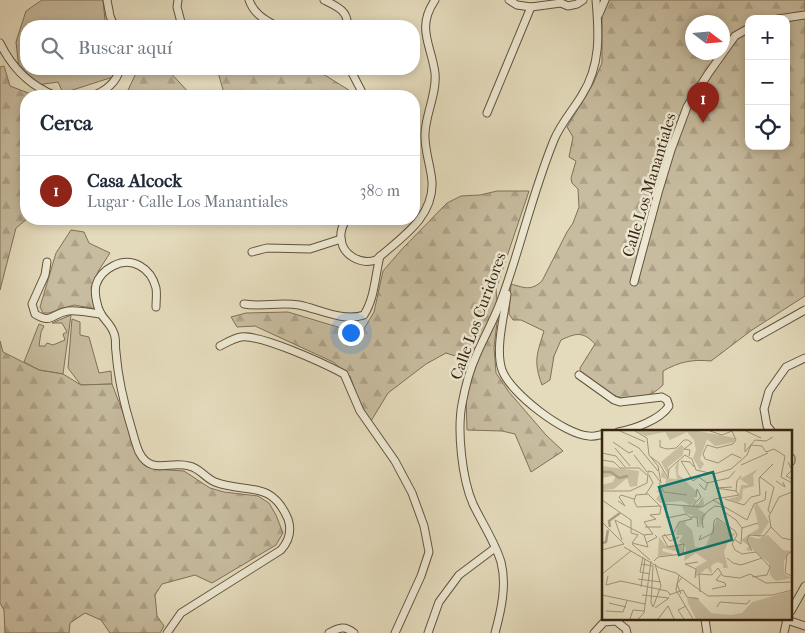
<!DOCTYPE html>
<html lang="es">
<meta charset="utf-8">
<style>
body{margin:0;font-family:"IM FELL French Canon",serif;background:#f2f2f3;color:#1f2937}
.controls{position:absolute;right:15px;top:15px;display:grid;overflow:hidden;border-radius:10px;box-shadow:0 2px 8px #0003}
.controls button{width:45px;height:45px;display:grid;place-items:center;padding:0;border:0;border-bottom:1px solid #e0e1e3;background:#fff;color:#1f2937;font:25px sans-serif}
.compass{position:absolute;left:685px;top:15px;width:45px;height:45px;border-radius:50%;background:#fff;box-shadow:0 2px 8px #0003;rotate:106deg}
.you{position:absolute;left:350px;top:332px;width:18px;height:18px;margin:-12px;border:4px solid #fff;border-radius:50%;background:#1a73e8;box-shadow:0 0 0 8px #1a73e833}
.badge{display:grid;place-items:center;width:32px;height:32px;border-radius:50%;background:#8f2418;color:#fff;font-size:16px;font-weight:700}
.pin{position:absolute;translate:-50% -41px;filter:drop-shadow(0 1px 2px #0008)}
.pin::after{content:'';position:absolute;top:26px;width:18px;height:15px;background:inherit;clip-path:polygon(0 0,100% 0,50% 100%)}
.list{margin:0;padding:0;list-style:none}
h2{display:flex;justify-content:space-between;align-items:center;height:65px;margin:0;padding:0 20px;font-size:21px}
h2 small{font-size:16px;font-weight:400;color:#747a83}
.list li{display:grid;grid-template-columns:32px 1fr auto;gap:15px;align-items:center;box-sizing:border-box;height:70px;padding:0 20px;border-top:1px solid #e0e1e3}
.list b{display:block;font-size:19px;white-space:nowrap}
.list p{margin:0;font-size:16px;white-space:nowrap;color:#747a83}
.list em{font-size:16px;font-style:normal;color:#747a83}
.icon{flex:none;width:28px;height:28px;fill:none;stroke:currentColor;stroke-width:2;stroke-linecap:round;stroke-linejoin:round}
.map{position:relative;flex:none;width:805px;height:633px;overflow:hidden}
.search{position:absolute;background:#fff;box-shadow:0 2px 8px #0003;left:20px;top:20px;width:400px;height:55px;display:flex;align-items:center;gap:12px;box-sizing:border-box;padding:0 18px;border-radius:20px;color:#747a83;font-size:19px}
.panel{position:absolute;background:#fff;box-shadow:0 2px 8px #0003;left:20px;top:90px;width:400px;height:135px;border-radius:20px}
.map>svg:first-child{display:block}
.grass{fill:#c7bc9f;stroke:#807158}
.forest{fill:url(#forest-firs);stroke:#807158;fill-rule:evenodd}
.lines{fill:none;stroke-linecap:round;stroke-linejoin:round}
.street-casing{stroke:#63533c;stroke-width:9}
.street{stroke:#ede8d3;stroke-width:7}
.labels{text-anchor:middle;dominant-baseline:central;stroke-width:5;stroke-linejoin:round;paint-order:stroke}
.street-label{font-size:16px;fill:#382611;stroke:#ede8d3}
.inset-river{fill:none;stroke:#aa9d82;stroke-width:2.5}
.inset-road{fill:none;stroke:#9f9378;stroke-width:1}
.view{fill:#0f766e;fill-opacity:0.15;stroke:#0f766e;stroke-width:2.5}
.inset-edge{fill:none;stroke:#382611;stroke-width:2.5}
</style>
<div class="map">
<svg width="805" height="633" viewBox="0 0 805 633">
<defs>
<pattern id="forest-firs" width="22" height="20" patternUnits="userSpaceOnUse" patternTransform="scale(1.25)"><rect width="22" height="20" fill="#c7bc9f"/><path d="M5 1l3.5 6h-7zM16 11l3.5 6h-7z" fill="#aca188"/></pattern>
</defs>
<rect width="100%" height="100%" fill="#e4dbbc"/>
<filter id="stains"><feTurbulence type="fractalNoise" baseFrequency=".004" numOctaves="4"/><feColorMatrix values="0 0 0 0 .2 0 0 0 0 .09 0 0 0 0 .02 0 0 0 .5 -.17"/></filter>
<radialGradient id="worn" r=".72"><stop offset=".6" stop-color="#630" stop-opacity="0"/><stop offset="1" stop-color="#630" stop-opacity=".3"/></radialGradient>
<g class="grass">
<polygon points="42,0 103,0 105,20 109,26 26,26 26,69 111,69 113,77 63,93 58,82 37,85 19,69 16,42 26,11"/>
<polygon points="71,315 63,374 39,370 24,362 39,324 44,326 41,332 39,346 45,346 47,343 53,345 65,340 63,334 67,332 62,323 52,323"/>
<polygon points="72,319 80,322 80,335 89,337 99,373 111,371 112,384 81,385 68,368"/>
</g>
<g class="forest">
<path d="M 607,0 L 805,0 L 805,296 L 752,330 L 711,361 C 692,359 679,362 663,371 L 663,385 C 634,413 610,394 581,377 L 580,368 L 595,344 C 583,331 576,333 561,340 L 554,356 L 550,380 L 542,385 C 533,361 537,354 544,331 L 521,320 L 513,320 L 509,314 L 511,284 C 525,288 531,291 542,281 L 567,232 L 573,223 L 579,207 L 578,189 L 572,183 L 571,178 L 576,161 L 569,157 L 573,137 L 567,127 L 593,84 L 602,63 L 602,16 ZM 749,19 L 786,19 L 786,146 L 749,146 ZM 692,22 L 722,22 L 722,52 L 692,52 Z"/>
<polygon points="4,66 10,86 36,96 26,96 27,219 16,228 0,290 0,67"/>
<polygon points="138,69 167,69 192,96 122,96 127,92"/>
<polygon points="217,69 315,69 352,92 352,96 222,96 224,93"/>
<polygon points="497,191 529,191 496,289 498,314 494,347 496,373 509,392 546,435 563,451 531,472 515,434 502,431 467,430 466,396 470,376 462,358 446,353 426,364 388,393 368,426 350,376 333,362 255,326 237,327 231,317 246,313 288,312 361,334 374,312 383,271 403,248 447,203 461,196 480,195"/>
<polygon points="130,219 246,219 240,223"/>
<polygon points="71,230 84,232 89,243 110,253 99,270 91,288 96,309 74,305 49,313 43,313 40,307 56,253"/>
<polygon points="0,341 3,352 39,370 63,374 81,385 112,384 139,455 153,469 184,471 210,488 224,492 258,496 269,503 276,515 283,533 276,545 212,583 195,575 162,584 155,595 157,616 164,626 160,633 110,633 101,620 85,613 70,623 69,633 5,633 4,610 0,603"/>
</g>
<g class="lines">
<g class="street-casing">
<g id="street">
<polyline points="107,0 110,16 114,26"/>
<polyline points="178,0 177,7 182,26"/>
<path d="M 249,0 C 254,14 264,19 276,26"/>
<path d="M 324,0 C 336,6 349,11 347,26"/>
<polyline points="509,0 517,5 531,7 561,3 568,6 577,4 583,0"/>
<polyline points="599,14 605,0"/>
<polyline points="778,19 805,15"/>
<path d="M 0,43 C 12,68 30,86 56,96"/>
<polyline points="350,69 364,96"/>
<path d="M 92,96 C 106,91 116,83 120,69"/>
<polyline points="487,113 531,7"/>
<path d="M 346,219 C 343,225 340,231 341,238 C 342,255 360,265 376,260 C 399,239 434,218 432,182 C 431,166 424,150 425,133 C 426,113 437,93 435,73 C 431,44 416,28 435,0"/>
<polyline points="252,252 267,248 310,249 341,239"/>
<path d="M 47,262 L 45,275 L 32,304 L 35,314 C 52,325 52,313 68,311 C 79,310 90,313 101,314"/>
<polyline points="634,282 658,193 671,150 687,107 708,74 735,36 749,28"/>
<path d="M 507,294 C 504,317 495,349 502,370 C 510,393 565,435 589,436 C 593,437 599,435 604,434"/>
<path d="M 244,304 C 262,307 280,302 299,305 C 319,309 343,322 364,315 C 375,297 375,276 380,256"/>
<path d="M 156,307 C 156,301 157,294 156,288 C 151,268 132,256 113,266 C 105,270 99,275 96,285 C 94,293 97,307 101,314 C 106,322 113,326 115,337 C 116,342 115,347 116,352 C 118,379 124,404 132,430 C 134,437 136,445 139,452 C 151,476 170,460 189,466 C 200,468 205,478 215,482 C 246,494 271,479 288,519 C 292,531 289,541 281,550 L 181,613 L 167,633"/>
<polyline points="757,337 805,310"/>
<path d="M 220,346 C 226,343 234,338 241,337 C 261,334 325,364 344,374 L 360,411 L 395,461 L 412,493 L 424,526 L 429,552 L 421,576 L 395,633"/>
<path d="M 579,375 L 614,400 L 620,402 L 662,397 L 667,400 L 669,406 C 660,420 634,429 618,432"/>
<polyline points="772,432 767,426 764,409 769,391 786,367 805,358"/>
<polyline points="791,458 791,461"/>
<polyline points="791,611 805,586"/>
<polyline points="705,619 707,633"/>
<polyline points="787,620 805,626"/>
<path d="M 329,633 C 339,628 344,625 354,633"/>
<polyline points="428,633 439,602 459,575 495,548"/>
<path d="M 495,633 C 501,611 507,585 501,562 C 495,542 482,523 473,504 C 462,479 457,431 462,404 C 465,388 469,371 476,356 C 484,337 495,318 502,298 C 521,246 533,191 554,140 C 561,123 573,110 582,95 C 601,65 599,33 596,0"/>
<polyline points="594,633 604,622 616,621 626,629 627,633"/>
<polyline points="784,633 787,619"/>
</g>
</g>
<use href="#street" class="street"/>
</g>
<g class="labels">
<g class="street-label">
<text transform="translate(649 185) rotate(-73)">Calle Los Manantiales</text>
<text transform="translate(478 316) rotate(-70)">Calle Los Curidores</text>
</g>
</g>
<g transform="translate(602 430)">
<rect width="190" height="190" fill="#e4dbbc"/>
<path d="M 57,107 L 64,116 L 80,114 L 81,123 L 61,118 L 60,121 L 74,125 L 56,126 ZM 190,161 L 190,189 L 94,189 L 86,173 L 85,168 L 94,167 L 109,183 L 129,185 L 140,183 L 150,172 Z" fill="#c7bc9f"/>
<path d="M 34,1 L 96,1 L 133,8 L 132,12 L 113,16 L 105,9 L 98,29 L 102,34 L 98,40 L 91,28 L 94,20 L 92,10 L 85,2 L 68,10 L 63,2 L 44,6 ZM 79,15 L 82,17 L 81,25 L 66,37 L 67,47 L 59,32 ZM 77,30 L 76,44 L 94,61 L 94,67 L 91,68 L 95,71 L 88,75 L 80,71 L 58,73 L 54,69 L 58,63 L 54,62 L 63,55 L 64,49 L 59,47 L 60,40 L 65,48 L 75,49 L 73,37 ZM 0,36 L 37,41 L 35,56 L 28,57 L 25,48 L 12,59 L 0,60 L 0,55 L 11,52 L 14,45 L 0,48 ZM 156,39 L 151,45 L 152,56 L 141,59 L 140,69 L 136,72 L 126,69 L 137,66 L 139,55 L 147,55 L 138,49 ZM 101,67 L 102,75 L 96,79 L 104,84 L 98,98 L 96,87 L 83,83 L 80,76 L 96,74 ZM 155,73 L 167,92 L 157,107 L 150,104 L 145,108 L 150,117 L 148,121 L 144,120 L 147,116 L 139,110 L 157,98 L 152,76 ZM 115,89 L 128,99 L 128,104 L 134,103 L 126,112 L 122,122 L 126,138 L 121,138 L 121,134 L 115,132 L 109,136 L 110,144 L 105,138 L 94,147 L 94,137 L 105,131 L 94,123 L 82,131 L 84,117 L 77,112 L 81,105 L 74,105 L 76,93 L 85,91 L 83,94 L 90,100 L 93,117 L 103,118 ZM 166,105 L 181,120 L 189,121 L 182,131 L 182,144 L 190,148 L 174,151 L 168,145 L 167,133 L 151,120 L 146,110 L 147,106 L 156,109 Z" fill="#c7bc9f"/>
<path class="inset-river" d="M 0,42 L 9,42 L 17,48 L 26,46M 8,97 L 7,91 L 18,83M 0,113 L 4,112 L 6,100"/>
<path class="inset-road" d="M 18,1 L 43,12M 33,1 L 45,8 L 47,25 L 56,36 L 59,53 L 51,42 L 46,41 L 46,44M 108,1 L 120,5 L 130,1 L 134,10 L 131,14 L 115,18 L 105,15 L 101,24 L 103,29 L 116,33 L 130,24 L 139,28M 144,1 L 159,8M 58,10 L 58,17 L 65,19 L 74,18 L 82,10 L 86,10 L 90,13 L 82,19 L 88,20 L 87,26M 11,12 L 27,23 L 31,21M 26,12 L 37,18 L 56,41M 143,13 L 143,22 L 153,10 L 164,11 L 171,7M 149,15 L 160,16 L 164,22 L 172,19 L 183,26 L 179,47 L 190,53M 13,18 L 28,36M 0,23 L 14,26 L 23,37M 32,25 L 45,42M 49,27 L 57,33 L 66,48 L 67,39 L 83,25 L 90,29 L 94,40 L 112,44 L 129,39 L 145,25 L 149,15M 0,30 L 12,32 L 18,38 L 37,38 L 45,45M 186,32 L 190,40 L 184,46 L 190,49M 139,35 L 166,23M 92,37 L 88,32 L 79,31 L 91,51 L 97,47 L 105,53 L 127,48 L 133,41M 158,47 L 172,57 L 166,80 L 168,83M 174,51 L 183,57 L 181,52M 57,53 L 62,62 L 85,65M 97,54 L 103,60 L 106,52M 0,61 L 28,61 L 45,53 L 46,44M 134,61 L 135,51 L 139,46M 44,64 L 51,53 L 47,45M 46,64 L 34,65 L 32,71 L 35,77 L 59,76M 46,64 L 58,76M 123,69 L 142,75 L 149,67 L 158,65 L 157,48 L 171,34M 0,70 L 29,90 L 29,103 L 36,105 L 30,113M 111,70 L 145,90 L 152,74 L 163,70 L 164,61M 16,71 L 23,76 L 17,67 L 19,65 L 32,69M 62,74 L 100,77 L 113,69 L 137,65 L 134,61 L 114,58 L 130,57M 91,75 L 99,67 L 95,59 L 94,67M 123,77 L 121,81 L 134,90 L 140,98 L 139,114 L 132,109M 89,87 L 95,87 L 96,97M 0,92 L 22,114M 43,97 L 59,97M 169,97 L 180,108 L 190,110M 101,98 L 100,87 L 106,81 L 113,76 L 122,77M 140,98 L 156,93M 62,104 L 68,111 L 77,107M 42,105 L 51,104 L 42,92 L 54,89 L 48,85 L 58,84 L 59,76M 99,105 L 97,110 L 111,103 L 112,91 L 115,88 L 133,101 L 135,105 L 130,114 L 133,120 L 140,124 L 154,122 L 168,137 L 165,145 L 150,147M 20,110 L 13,90 L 42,105M 30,113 L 46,117 L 42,105M 44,113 L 55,107 L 53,105M 30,114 L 48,130M 22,117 L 58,138 L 74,143 L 106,166 L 171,165 L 190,160M 0,120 L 22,114M 150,121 L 145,111 L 147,105 L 162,106 L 169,97 L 167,86 L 177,67 L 190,62M 190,121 L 185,125 L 183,143 L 190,146M 41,127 L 38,142 L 48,144M 125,128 L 131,133 L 139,135 L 160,128M 52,131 L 56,127 L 81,124 L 82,114 L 66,117 L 60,106 L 71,104 L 77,92 L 90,89 L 84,84 L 65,88 L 64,74M 39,134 L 51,136 L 49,173 L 51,177M 0,144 L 29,121M 77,145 L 74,160 L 91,189M 6,146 L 4,155 L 19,151 L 65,161 L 68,164M 93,148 L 94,139 L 83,134 L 96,132M 36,149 L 59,152M 39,157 L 43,129M 110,159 L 124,156 L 123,153 L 114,150 L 119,144M 98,162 L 97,144 L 110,145 L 116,138 L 121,146 L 138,148 L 148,144 L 164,153 L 190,152M 79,164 L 75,154 L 80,147M 0,165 L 43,174M 40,165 L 67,168M 67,165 L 81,160 L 85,167 L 97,169M 7,173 L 24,177M 51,177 L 59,156 L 53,134M 115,177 L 118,172 L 145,174 L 148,170M 53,178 L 67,168M 4,181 L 21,182 L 25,171M 28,189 L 31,180 L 42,181M 36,189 L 42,183 L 49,131M 56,189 L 66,176 L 72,189M 82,189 L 76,180 L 84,176"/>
<path class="view" d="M 111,42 L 130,110 L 77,125 L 57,57 Z"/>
<rect width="190" height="190" class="inset-edge"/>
</g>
<rect width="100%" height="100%" filter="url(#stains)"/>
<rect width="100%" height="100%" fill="url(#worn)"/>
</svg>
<div class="controls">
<button>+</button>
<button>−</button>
<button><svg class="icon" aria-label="locate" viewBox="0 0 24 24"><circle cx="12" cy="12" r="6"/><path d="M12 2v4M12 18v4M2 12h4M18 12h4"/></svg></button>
</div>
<svg class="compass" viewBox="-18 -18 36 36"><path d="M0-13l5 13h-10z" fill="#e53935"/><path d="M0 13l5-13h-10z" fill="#747a83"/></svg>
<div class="you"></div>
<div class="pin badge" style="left:703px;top:123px">1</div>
<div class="search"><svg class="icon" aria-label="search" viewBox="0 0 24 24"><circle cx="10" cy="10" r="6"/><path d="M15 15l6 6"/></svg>Buscar aquí</div>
<section class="panel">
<h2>Cerca<small></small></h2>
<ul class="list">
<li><span class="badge">1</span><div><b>Casa Alcock</b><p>Lugar · Calle Los Manantiales</p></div><em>380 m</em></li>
</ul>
</section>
</div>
